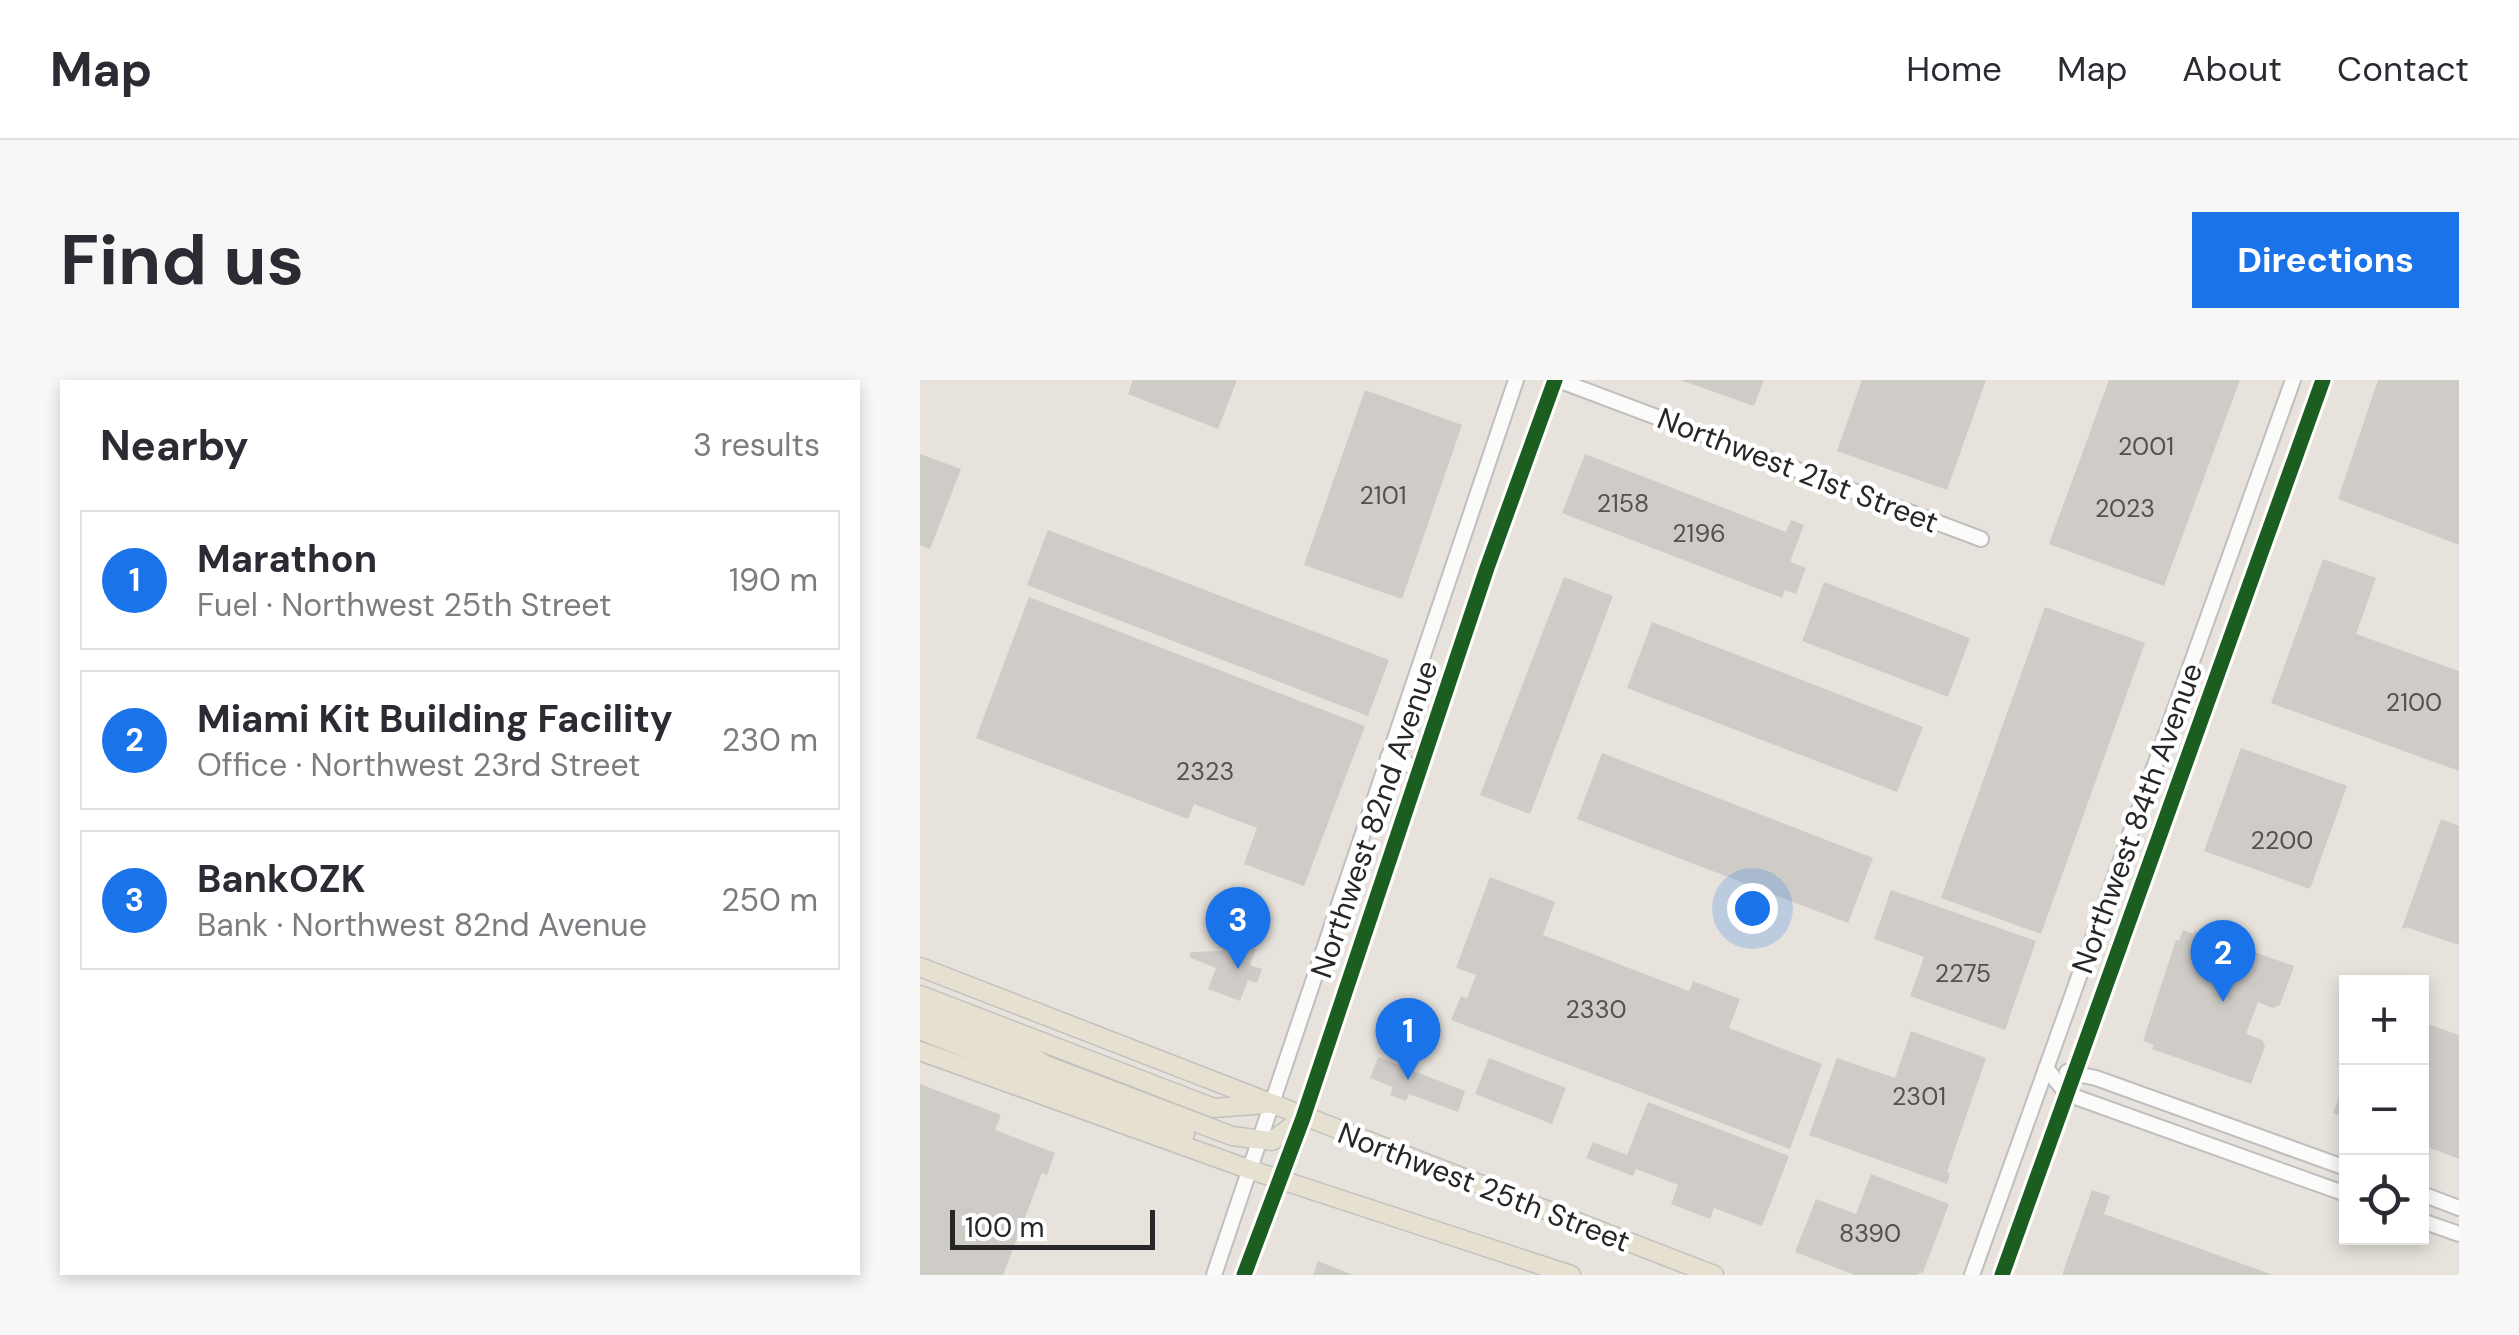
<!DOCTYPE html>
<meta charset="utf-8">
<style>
body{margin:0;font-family:"DM Sans",sans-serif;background:#f7f7f7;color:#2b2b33}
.controls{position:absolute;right:30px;bottom:30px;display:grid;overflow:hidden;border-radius:0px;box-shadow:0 5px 15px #0003}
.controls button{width:90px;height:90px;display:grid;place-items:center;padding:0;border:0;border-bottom:2px solid #e1e1e2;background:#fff;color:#2b2b33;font:50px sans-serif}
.scale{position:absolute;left:30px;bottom:25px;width:205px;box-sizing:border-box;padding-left:10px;border:5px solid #272727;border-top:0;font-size:28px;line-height:35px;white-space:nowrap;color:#272727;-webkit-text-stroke:8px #fff;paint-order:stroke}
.you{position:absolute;left:832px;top:528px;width:35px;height:35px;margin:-25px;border:8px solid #fff;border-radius:50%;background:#1a73e8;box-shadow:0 0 0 15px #1a73e833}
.badge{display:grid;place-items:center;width:65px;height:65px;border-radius:50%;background:#1a73e8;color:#fff;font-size:32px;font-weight:700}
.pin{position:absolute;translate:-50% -82px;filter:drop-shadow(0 2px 5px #0008)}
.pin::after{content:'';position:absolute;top:52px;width:35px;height:30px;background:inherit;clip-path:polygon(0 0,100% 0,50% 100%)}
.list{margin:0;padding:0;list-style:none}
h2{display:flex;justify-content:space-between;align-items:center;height:130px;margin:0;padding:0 40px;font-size:42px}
h2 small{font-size:32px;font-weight:400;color:#7c7c81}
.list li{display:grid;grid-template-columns:65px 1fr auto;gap:30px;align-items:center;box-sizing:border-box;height:140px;margin:0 20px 20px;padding:0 20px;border:2px solid #e1e1e2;border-radius:0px}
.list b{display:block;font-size:38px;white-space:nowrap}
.list p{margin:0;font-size:32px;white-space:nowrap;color:#7c7c81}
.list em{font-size:32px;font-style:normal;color:#7c7c81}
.icon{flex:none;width:55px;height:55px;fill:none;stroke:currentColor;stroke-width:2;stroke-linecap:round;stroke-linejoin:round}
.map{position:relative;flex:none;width:1539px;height:895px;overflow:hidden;border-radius:0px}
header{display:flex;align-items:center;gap:60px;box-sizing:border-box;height:140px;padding:0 50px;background:#fff;border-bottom:2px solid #e1e1e2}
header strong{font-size:48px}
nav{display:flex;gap:55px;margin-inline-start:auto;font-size:35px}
.intro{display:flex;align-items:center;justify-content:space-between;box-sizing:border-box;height:240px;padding:0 60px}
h1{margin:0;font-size:70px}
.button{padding:25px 45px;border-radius:0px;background:#1a73e8;color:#fff;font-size:35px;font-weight:700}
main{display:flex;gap:60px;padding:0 60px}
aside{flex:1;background:#fff;border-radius:0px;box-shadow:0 5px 15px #0003}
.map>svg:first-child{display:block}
.building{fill:#cfccc8}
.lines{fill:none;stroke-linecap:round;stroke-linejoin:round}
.minor-casing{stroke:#c0bebe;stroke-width:18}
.major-casing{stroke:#c3c1bf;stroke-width:21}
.minor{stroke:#fbfbfa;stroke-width:14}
.major{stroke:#e6e0d1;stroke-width:18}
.cycleway-casing{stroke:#fff;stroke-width:21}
.cycleway{stroke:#1b5e20;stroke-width:15}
.labels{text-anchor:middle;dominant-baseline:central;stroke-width:9;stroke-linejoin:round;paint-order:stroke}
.number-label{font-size:25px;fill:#525150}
.street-label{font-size:30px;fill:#272727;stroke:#fff}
</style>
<header>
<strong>Map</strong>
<nav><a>Home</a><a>Map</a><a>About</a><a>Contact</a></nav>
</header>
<div class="intro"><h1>Find us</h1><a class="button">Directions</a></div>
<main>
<aside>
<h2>Nearby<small>3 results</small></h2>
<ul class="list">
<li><span class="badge">1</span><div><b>Marathon</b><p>Fuel · Northwest 25th Street</p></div><em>190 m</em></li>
<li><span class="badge">2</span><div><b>Miami Kit Building Facility</b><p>Office · Northwest 23rd Street</p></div><em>230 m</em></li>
<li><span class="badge">3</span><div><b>BankOZK</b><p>Bank · Northwest 82nd Avenue</p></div><em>250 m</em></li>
</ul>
</aside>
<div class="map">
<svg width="1539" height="895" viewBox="0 0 1539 895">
<rect width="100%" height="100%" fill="#e7e2dc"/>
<g class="building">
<polygon points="213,0 317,0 298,49 208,14"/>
<polygon points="760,0 844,0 834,26"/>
<polygon points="942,0 1066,0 1027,110 917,71"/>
<polygon points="1189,0 1320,0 1244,206 1129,164"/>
<polygon points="1458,0 1539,0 1539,165 1418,119"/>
<polygon points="445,10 542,45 482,219 384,185"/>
<polygon points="0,74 41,89 10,169 0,165"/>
<polygon points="665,74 866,152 871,140 884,145 870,182 886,188 876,214 865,210 862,218 642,133"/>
<polygon points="128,150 469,280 448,336 107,205"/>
<polygon points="1403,179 1456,198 1436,254 1539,291 1539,391 1351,323"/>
<polygon points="644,197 693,216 610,434 560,415"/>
<polygon points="904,202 1050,258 1028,317 882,261"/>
<polygon points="109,217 445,346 384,506 324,484 337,448 274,424 268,439 56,358"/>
<polygon points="1125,227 1225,263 1121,554 1021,518"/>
<polygon points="732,242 1003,347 977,412 707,308"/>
<polygon points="1321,368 1427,406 1390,509 1284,471"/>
<polygon points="682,373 953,478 928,543 657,439"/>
<polygon points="1521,439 1539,446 1539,565 1486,547 1486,549 1482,548"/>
<polygon points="570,497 635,522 623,555 769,611 773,601 820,619 809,648 902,684 870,769 531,640 541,616 547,618 556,595 536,588"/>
<polygon points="971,510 1116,561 1085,650 990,616 1004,577 954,559"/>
<polygon points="1263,550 1273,554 1275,551 1374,586 1360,625 1353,628 1338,622 1326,654 1342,660 1345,666 1331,704 1232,669 1234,665 1223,661 1256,560 1259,561"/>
<polygon points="307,558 336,569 330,585 342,589 337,603 328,600 320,621 288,609 296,588 269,577 271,572 302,571"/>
<polygon points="472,639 505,651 499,665 467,653"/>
<polygon points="1502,642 1539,655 1539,779 1502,765"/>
<polygon points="991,651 1066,678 1027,792 1030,793 1027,804 889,755 917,678 975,698"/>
<polygon points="458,677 545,711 538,732 489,714 486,721 470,715 473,707 450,698"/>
<polygon points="569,678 646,708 632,744 555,714"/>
<polygon points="1426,696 1426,738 1413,733"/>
<polygon points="0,704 81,735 75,750 135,773 127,795 122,793 83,895 0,895"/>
<polygon points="728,722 869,776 842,846 794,828 790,839 751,824 758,805 716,789 713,796 666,778 673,762 707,775"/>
<polygon points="951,794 1029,824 1003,892 996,895 935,895 875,872 896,819 936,834"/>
<polygon points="1172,810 1190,816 1184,834 1353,895 1142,895"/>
<polygon points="398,881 433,895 393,895"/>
</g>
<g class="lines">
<g class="minor-casing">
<g id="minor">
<polyline points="638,0 1061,159"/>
<polyline points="468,377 500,389"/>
<polyline points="1126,688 1147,714 1426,814"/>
<polyline points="1147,692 1176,698 1426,788"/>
<polyline points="1502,814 1539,828"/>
<polyline points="1502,841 1539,854"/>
<polyline points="294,895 596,0"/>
<polyline points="324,895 383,738 567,188 635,0"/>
<polyline points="1052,895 1373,0"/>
<polyline points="1082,895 1403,0"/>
</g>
</g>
<g class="major-casing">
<g id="major">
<polyline points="0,587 794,895"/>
<polyline points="0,615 294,728 346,724"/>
<polyline points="0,632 110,675 125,685 312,756 352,761 383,738"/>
<polyline points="0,650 265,754"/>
<polyline points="0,671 331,790 651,895"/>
</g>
</g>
<use href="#minor" class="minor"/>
<use href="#major" class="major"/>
<g class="cycleway-casing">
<g id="cycleway">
<polyline points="324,895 383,738 567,188 635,0"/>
<polyline points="1082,895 1403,0"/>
</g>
</g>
<use href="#cycleway" class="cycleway"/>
</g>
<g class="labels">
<g class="number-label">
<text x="1226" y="66">2001</text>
<text x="463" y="115">2101</text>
<text x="703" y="123">2158</text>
<text x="1205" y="128">2023</text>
<text x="779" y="153">2196</text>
<text x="1494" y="322">2100</text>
<text x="285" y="391">2323</text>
<text x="1362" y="460">2200</text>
<text x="1043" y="593">2275</text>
<text x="676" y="629">2330</text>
<text x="999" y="716">2301</text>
<text x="950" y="853">8390</text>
</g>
<g class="street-label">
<text transform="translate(878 90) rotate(21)">Northwest 21st Street</text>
<text transform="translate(1217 438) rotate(-70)">Northwest 84th Avenue</text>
<text transform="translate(454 439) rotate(-71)">Northwest 82nd Avenue</text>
<text transform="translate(564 807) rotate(21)">Northwest 25th Street</text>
</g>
</g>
</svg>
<div class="controls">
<button>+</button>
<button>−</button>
<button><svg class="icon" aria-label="locate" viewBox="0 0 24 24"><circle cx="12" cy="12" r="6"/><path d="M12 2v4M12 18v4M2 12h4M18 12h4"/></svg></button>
</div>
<div class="scale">100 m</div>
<div class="you"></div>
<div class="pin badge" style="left:488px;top:700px">1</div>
<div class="pin badge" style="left:1303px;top:622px">2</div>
<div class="pin badge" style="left:318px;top:589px">3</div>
</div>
</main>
